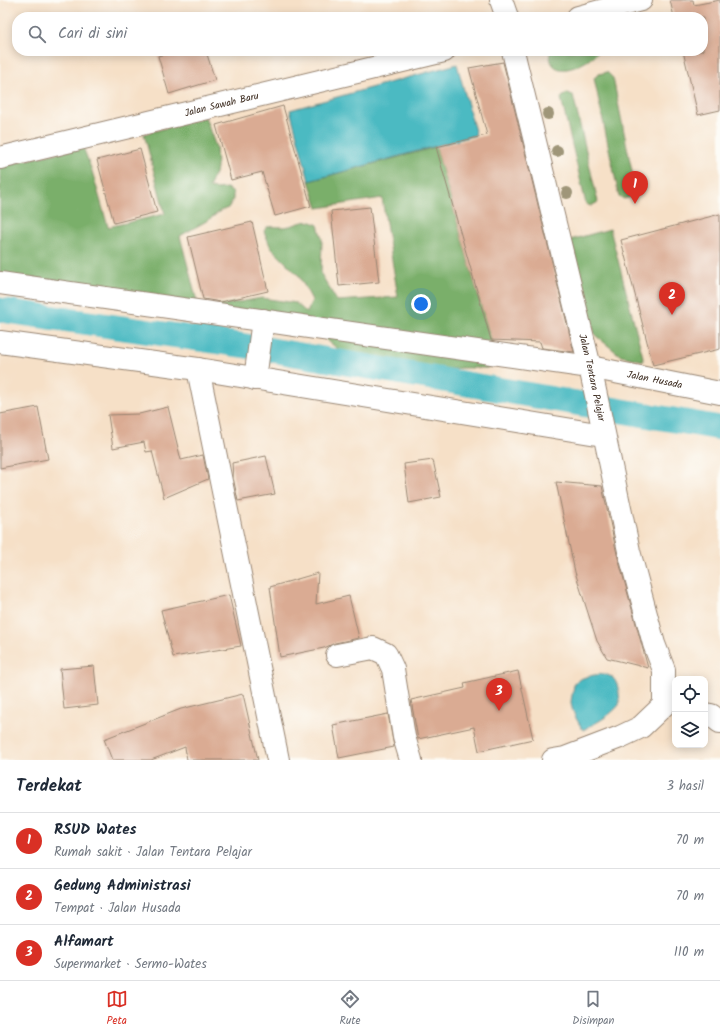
<!DOCTYPE html>
<html lang="id">
<meta charset="utf-8">
<style>
body{margin:0;font-family:Kalam,sans-serif;background:#f6f6f7;color:#1f2937}
.controls{position:absolute;right:12px;bottom:12px;display:grid;overflow:hidden;border-radius:8px;box-shadow:0 2px 10px #0003}
.controls button{width:36px;height:36px;display:grid;place-items:center;padding:0;border:0;border-bottom:1px solid #e0e1e3;background:#fff;color:#1f2937;font:20px sans-serif}
.you{position:absolute;left:421px;top:304px;width:14px;height:14px;margin:-10px;border:3px solid #fff;border-radius:50%;background:#1a73e8;box-shadow:0 0 0 6px #1a73e833}
.badge{display:grid;place-items:center;width:26px;height:26px;border-radius:50%;background:#d93025;color:#fff;font-size:13px;font-weight:700}
.pin{position:absolute;translate:-50% -33px;filter:drop-shadow(0 1px 2px #0008)}
.pin::after{content:'';position:absolute;top:21px;width:14px;height:12px;background:inherit;clip-path:polygon(0 0,100% 0,50% 100%)}
.list{margin:0;padding:0;list-style:none}
h2{display:flex;justify-content:space-between;align-items:center;height:52px;margin:0;padding:0 16px;font-size:17px}
h2 small{font-size:13px;font-weight:400;color:#747a83}
.list li{display:grid;grid-template-columns:26px 1fr auto;gap:12px;align-items:center;box-sizing:border-box;height:56px;padding:0 16px;border-top:1px solid #e0e1e3}
.list b{display:block;font-size:15px;white-space:nowrap}
.list p{margin:0;font-size:13px;white-space:nowrap;color:#747a83}
.list em{font-size:13px;font-style:normal;color:#747a83}
.icon{flex:none;width:22px;height:22px;fill:none;stroke:currentColor;stroke-width:2;stroke-linecap:round;stroke-linejoin:round}
.map{position:relative;flex:none;width:720px;height:760px;overflow:hidden}
.search{position:absolute;background:#fff;box-shadow:0 2px 10px #0003;left:12px;right:12px;top:12px;height:44px;display:flex;align-items:center;gap:10px;box-sizing:border-box;padding:0 14px;border-radius:16px;color:#747a83;font-size:15px}
.sheet{height:220px;background:#fff}
nav{display:flex;justify-content:space-around;align-items:center;box-sizing:border-box;height:56px;border-top:1px solid #e0e1e3;background:#fff;font-size:11px;color:#747a83}
nav a{display:grid;justify-items:center;gap:2px}
nav .on{color:#d93025}
.map>svg:first-child{display:block}
.forest{fill:#7aaf6b;stroke:#5a6c44}
.water{fill:#4bbac2;stroke:#437270}
.lines{fill:none;stroke-linecap:round;stroke-linejoin:round}
.canal{stroke:#4bbac2;stroke-width:25}
.building{fill:#daab93}
.minor-casing{stroke:#988572;stroke-width:24}
.tertiary-casing{stroke:#988572;stroke-width:24}
.secondary-casing{stroke:#988572;stroke-width:24}
.minor{stroke:#fff;stroke-width:22}
.tertiary{stroke:#fff;stroke-width:22}
.secondary{stroke:#fff;stroke-width:22}
.tree{fill:#9f9679}
.labels{text-anchor:middle;dominant-baseline:central;stroke-width:4;stroke-linejoin:round;paint-order:stroke}
.street-label{font-size:10px;fill:#3b2a1e;stroke:#fdfcf7}
</style>
<div class="map">
<svg width="720" height="760" viewBox="0 0 720 760">
<rect width="100%" height="100%" fill="#fdfcf7"/>
<filter id="ink" filterUnits="userSpaceOnUse"><feTurbulence type="fractalNoise" baseFrequency=".025" numOctaves="2"/><feDisplacementMap in="SourceGraphic" scale="8" xChannelSelector="R" yChannelSelector="G"/><feConvolveMatrix kernelMatrix="1 2 1 2 8 2 1 2 1" color-interpolation-filters="sRGB"/></filter>
<filter id="wash" filterUnits="userSpaceOnUse"><feTurbulence type="fractalNoise" baseFrequency=".012" numOctaves="4" result="noise"/><feDisplacementMap in="SourceGraphic" scale="16" xChannelSelector="R" yChannelSelector="G"/><feGaussianBlur stdDeviation="0.9" result="paint"/><feColorMatrix in="noise" values="0 0 0 0 0 0 0 0 0 0 0 0 0 0 0 0 0 1.4 0 .05"/><feComposite in="paint" operator="in"/></filter>
<g filter="url(#wash)">
<rect width="100%" height="100%" fill="#f6e0c7"/>
<g class="forest">
<path d="M 550,51 L 599,51 C 587,65 548,84 550,51 Z"/>
<polygon points="607,72 613,78 636,191 633,196 624,199 619,196 594,78 599,74"/>
<polygon points="567,93 573,95 598,202 591,206 586,204 561,98"/>
<path d="M 205,117 L 216,147 L 217,168 L 209,188 L 217,189 L 227,188 L 233,193 L 233,200 L 228,208 L 220,211 L 210,219 L 180,236 L 199,309 L 262,298 L 296,303 L 307,313 L 312,300 L 299,276 L 271,248 L 264,231 L 267,227 C 275,226 283,228 290,226 C 301,223 307,218 318,225 L 322,239 L 321,274 L 337,301 L 398,297 L 382,198 L 318,208 L 309,181 L 436,147 L 491,340 L 498,360 L 493,366 L 487,368 L 461,368 L 454,369 L 426,369 L 399,363 L 365,361 L 358,357 L 345,355 L 323,337 L 0,287 L 0,166 L 83,147 L 92,171 L 108,227 L 165,214 L 144,134 Z"/>
<polygon points="610,229 644,361 621,356 595,335 570,240"/>
</g>
<g class="water">
<polygon points="457,64 476,135 309,181 290,110"/>
<path d="M 604,674 C 607,675 611,676 613,678 C 619,684 620,697 619,705 C 609,717 597,722 583,730 C 578,722 572,712 571,703 C 571,697 574,690 574,683 C 584,676 592,675 604,674 Z"/>
</g>
<g class="lines">
<polyline class="canal" points="0,310 260,348 720,428"/>
</g>
<g id="blocks">
<g class="building">
<polygon points="670,0 693,0 694,5 720,0 720,110 698,115 683,51 703,51 703,17 674,17"/>
<polygon points="174,51 206,51 215,80 169,94 158,56"/>
<polygon points="503,62 574,352 542,348 540,342 491,340 436,147 487,135 469,68"/>
<polygon points="283,106 311,206 275,216 262,172 231,180 216,125"/>
<polygon points="140,149 157,212 114,223 97,160"/>
<polygon points="370,207 379,282 339,286 331,211"/>
<polygon points="720,214 720,349 653,365 621,240"/>
<polygon points="252,222 268,291 221,302 203,299 188,237"/>
<polygon points="38,407 48,459 0,468 0,414"/>
<polygon points="168,407 181,460 203,455 208,479 164,498 152,451 146,452 144,442 113,448 108,415 139,414"/>
<polygon points="266,456 275,494 238,501 233,477 232,463"/>
<polygon points="433,460 441,497 409,503 404,464"/>
<polygon points="556,482 602,486 617,554 648,668 607,658 597,641 575,572"/>
<polygon points="318,573 316,604 349,596 359,638 335,643 324,648 280,657 270,587"/>
<polygon points="229,595 241,646 173,657 161,610"/>
<polygon points="94,666 98,705 64,709 60,669"/>
<polygon points="518,671 533,739 479,751 474,727 418,739 411,700 465,688 464,683"/>
<polygon points="243,694 258,760 187,760 185,747 151,760 112,760 104,739 181,709"/>
<polygon points="388,714 394,747 339,758 333,725"/>
</g>
</g>
</g>
<g filter="url(#ink)">
<use href="#blocks" fill-opacity="0" stroke="#988572" stroke-width="1"/>
<g class="lines">
<g class="minor-casing">
<g id="minor">
<polyline points="578,17 641,0"/>
<path id="s1" d="M 0,158 L 444,51"/>
<path d="M 0,283 C 197,310 393,340 590,367"/>
<polyline points="0,342 198,369 603,435"/>
<polyline points="198,369 278,760"/>
<polyline points="255,379 263,320"/>
<polyline points="337,655 373,648 386,654 393,669 404,737 411,760"/>
</g>
</g>
<g class="tertiary-casing">
<g id="tertiary">
<path id="s2" d="M 590,367 L 720,393"/>
<polyline points="705,714 711,715 720,722"/>
</g>
</g>
<g class="secondary-casing">
<g id="secondary">
<polyline points="501,0 507,17"/>
<path id="s3" d="M 513,51 L 590,367 L 629,551 L 654,644 L 664,670 L 664,705 L 641,727 L 620,737 L 565,758 L 553,760"/>
</g>
</g>
<use href="#minor" class="minor"/>
<use href="#tertiary" class="tertiary"/>
<use href="#secondary" class="secondary"/>
</g>
<g class="tree">
<circle cx="548" cy="114" r="6"/>
<circle cx="557" cy="151" r="6"/>
<circle cx="567" cy="193" r="6"/>
</g>
</g>
<g class="labels">
<g class="street-label">
<text stroke="none"><textPath href="#s1" startOffset="228">Jalan Sawah Baru</textPath></text>
<text stroke="none"><textPath href="#s3" startOffset="336">Jalan Tentara Pelajar</textPath></text>
<text stroke="none"><textPath href="#s2" startOffset="66">Jalan Husada</textPath></text>
</g>
</g>
</svg>
<div class="controls">
<button><svg class="icon" aria-label="locate" viewBox="0 0 24 24"><circle cx="12" cy="12" r="6"/><path d="M12 2v4M12 18v4M2 12h4M18 12h4"/></svg></button>
<button><svg class="icon" aria-label="layers" viewBox="0 0 24 24"><path d="M12 4l9 5-9 5-9-5zM3 14l9 5 9-5"/></svg></button>
</div>
<div class="you"></div>
<div class="pin badge" style="left:635px;top:204px">1</div>
<div class="pin badge" style="left:672px;top:315px">2</div>
<div class="pin badge" style="left:499px;top:711px">3</div>
<div class="search"><svg class="icon" aria-label="search" viewBox="0 0 24 24"><circle cx="10" cy="10" r="6"/><path d="M15 15l6 6"/></svg>Cari di sini</div>
</div>
<section class="sheet">
<h2>Terdekat<small>3 hasil</small></h2>
<ul class="list">
<li><span class="badge">1</span><div><b>RSUD Wates</b><p>Rumah sakit · Jalan Tentara Pelajar</p></div><em>70 m</em></li>
<li><span class="badge">2</span><div><b>Gedung Administrasi</b><p>Tempat · Jalan Husada</p></div><em>70 m</em></li>
<li><span class="badge">3</span><div><b>Alfamart</b><p>Supermarket · Sermo-Wates</p></div><em>110 m</em></li>
</ul>
</section>
<nav>
<a class="on"><svg class="icon" aria-label="map" viewBox="0 0 24 24"><path d="M3 6l6-2 6 2 6-2v14l-6 2-6-2-6 2zM9 4v14M15 6v14"/></svg>Peta</a>
<a><svg class="icon" aria-label="directions" viewBox="0 0 24 24"><path d="M12 3l9 9-9 9-9-9zM9 14v-3h6M13 9l2 2-2 2"/></svg>Rute</a>
<a><svg class="icon" aria-label="saved" viewBox="0 0 24 24"><path d="M7 4h10v16l-5-4-5 4z"/></svg>Disimpan</a>
</nav>
